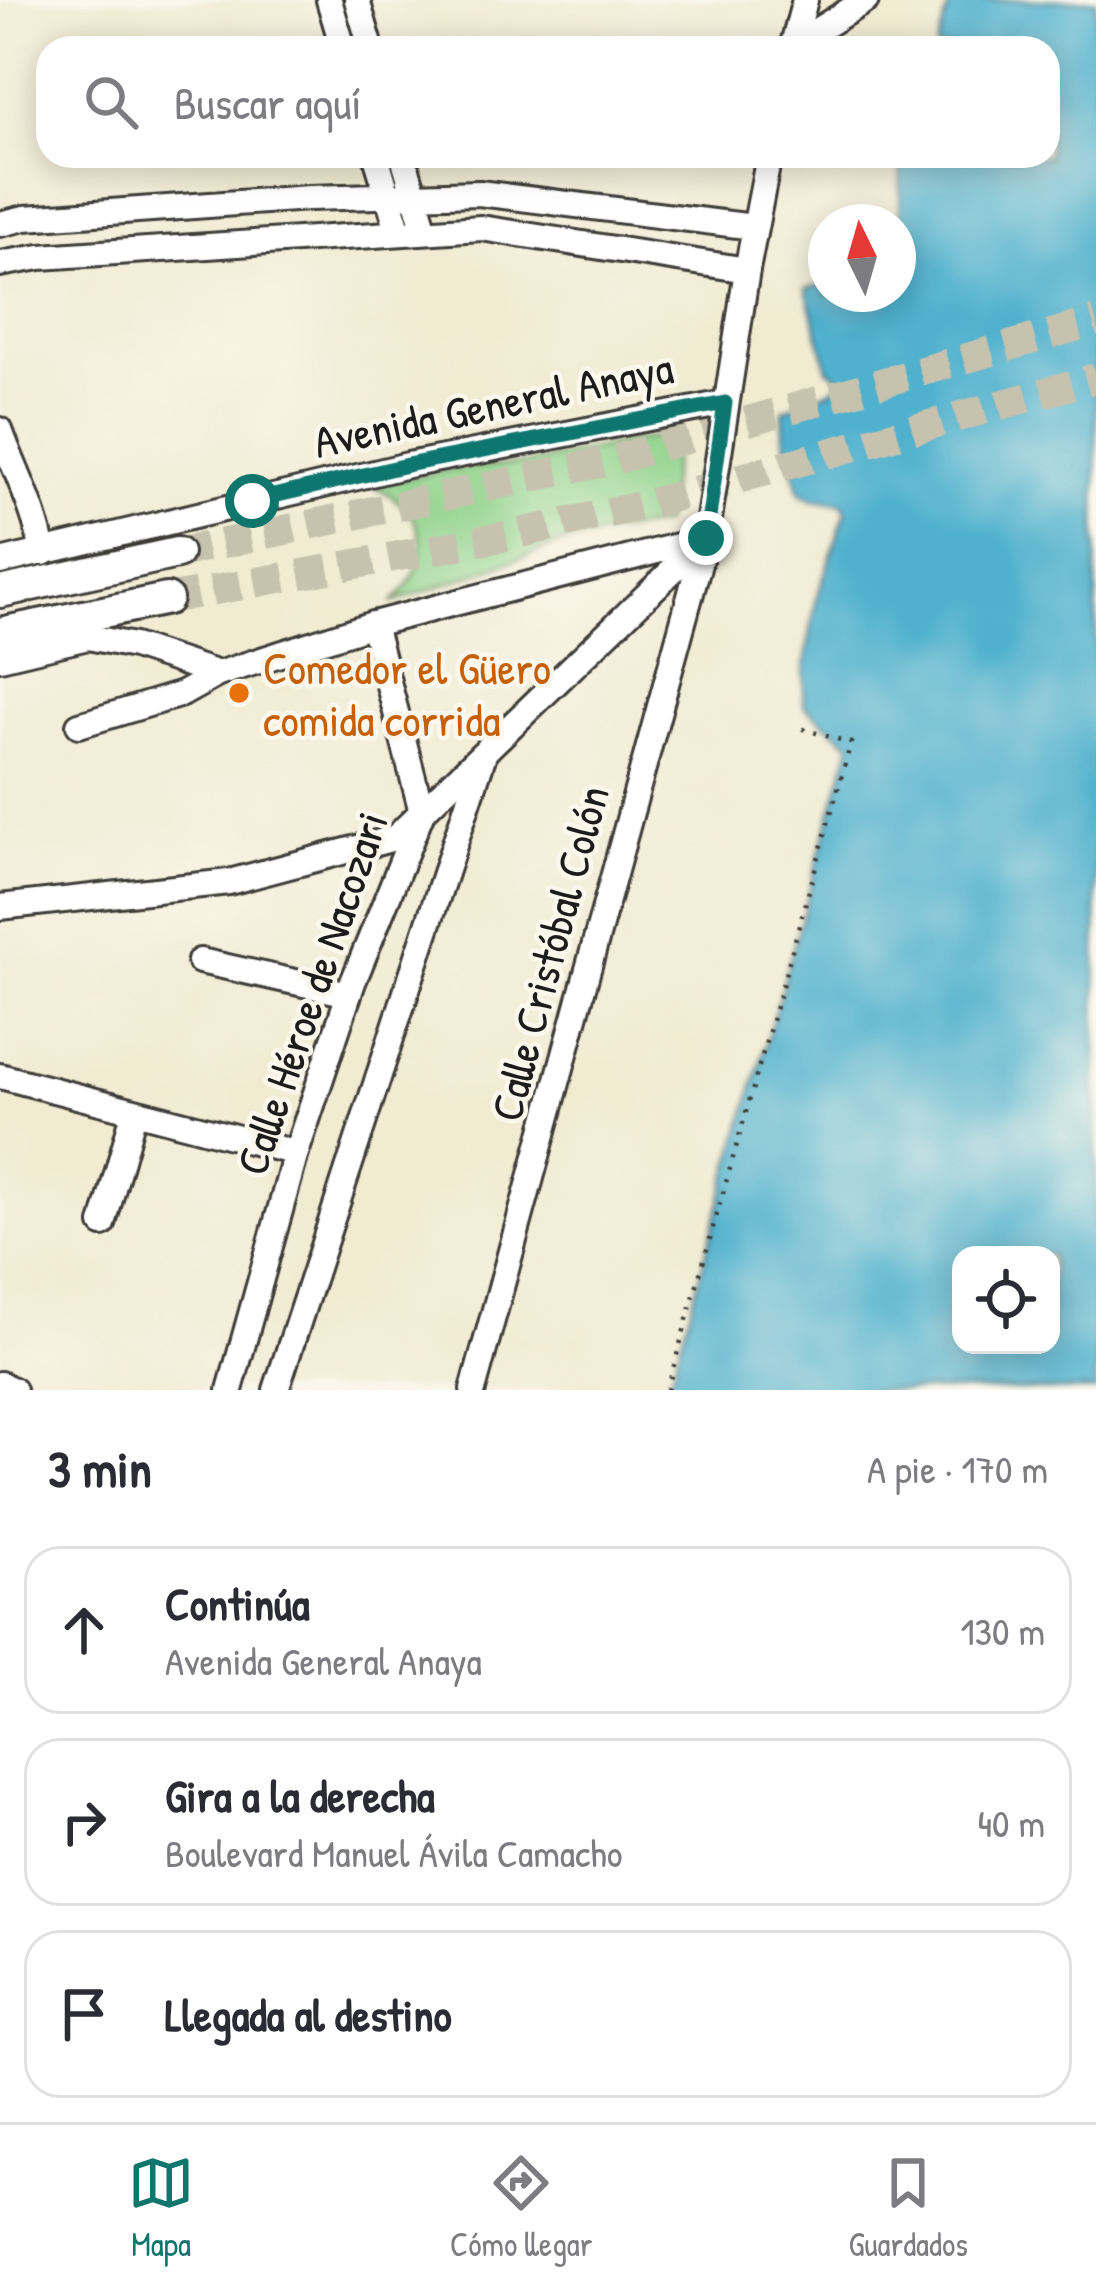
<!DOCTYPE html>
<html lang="es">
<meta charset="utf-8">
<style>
body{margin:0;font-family:"Patrick Hand",sans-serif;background:#f2f2f3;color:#2b2b33}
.controls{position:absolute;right:36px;bottom:36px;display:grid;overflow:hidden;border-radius:24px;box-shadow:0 6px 30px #0003}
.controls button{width:108px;height:108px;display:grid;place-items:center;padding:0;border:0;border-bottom:3px solid #e1e1e2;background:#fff;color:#2b2b33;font:60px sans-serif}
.compass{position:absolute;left:808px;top:204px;width:108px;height:108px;border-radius:50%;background:#fff;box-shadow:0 6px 30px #0003;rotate:355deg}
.stop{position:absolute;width:36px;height:36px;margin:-27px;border:9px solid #0f766e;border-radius:50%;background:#fff}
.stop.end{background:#0f766e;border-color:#fff;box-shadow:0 3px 12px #0008}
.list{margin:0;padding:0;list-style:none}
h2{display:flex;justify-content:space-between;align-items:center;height:156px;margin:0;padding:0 48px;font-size:51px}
h2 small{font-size:39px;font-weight:400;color:#7c7c81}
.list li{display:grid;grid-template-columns:78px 1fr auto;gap:36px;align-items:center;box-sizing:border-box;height:168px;margin:0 24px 24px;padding:0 24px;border:3px solid #e1e1e2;border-radius:36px}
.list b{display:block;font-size:45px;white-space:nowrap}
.list p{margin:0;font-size:39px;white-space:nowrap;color:#7c7c81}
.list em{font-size:39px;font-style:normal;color:#7c7c81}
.icon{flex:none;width:66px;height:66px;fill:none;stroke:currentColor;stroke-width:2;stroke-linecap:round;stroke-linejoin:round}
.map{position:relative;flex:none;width:1096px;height:1390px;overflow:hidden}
.search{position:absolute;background:#fff;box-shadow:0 6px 30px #0003;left:36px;right:36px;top:36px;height:132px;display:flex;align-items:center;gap:30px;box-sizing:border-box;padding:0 42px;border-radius:36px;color:#7c7c81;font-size:45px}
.sheet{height:732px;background:#fff}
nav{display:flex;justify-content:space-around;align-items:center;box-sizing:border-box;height:168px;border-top:3px solid #e1e1e2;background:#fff;font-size:33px;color:#7c7c81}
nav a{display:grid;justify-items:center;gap:6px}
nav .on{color:#0f766e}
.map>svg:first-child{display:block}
.green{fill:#90d38c;stroke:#567854;stroke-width:3}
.water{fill:#4fb1ce;stroke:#366675;stroke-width:3;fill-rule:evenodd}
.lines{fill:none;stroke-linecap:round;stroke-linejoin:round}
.major-tunnel{stroke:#c6c2ae;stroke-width:30;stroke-dasharray:30 15;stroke-linecap:butt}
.minor-casing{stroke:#3c3b37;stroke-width:30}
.major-casing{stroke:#3c3b37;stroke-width:36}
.path{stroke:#3c3b37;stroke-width:4.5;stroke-dasharray:3 9;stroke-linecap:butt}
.minor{stroke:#fff;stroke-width:24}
.major{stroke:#fff;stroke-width:30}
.route{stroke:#0f766e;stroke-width:15}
.food-dot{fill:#e8710a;stroke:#fbf7ec;stroke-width:4.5}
.labels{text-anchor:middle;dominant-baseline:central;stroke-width:9;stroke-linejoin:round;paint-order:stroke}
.street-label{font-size:45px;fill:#1c1c1c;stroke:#fbf7ec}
.food-label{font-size:45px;fill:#c56008;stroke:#fbf7ec;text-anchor:start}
</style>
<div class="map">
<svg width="1096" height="1390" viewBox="0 0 1096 1390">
<rect width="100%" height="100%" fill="#fbf7ec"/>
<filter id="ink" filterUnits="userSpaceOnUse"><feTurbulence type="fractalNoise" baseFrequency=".00833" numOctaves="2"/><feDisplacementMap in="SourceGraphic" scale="24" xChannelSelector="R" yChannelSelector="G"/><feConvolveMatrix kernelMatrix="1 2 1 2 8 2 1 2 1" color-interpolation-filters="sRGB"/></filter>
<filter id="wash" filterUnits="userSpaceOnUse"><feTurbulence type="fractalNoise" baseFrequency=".004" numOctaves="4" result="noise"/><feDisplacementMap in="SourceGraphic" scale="48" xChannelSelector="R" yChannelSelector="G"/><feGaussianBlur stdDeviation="2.7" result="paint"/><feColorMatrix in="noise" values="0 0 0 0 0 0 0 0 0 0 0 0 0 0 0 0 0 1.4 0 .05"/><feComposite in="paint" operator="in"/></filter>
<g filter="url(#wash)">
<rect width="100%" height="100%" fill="#f1ebd2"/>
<path class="green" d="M 677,432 L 664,524 L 569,541 L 392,603 C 437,562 429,511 373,486 L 446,470 L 530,463 Z"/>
<path class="water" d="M 951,0 L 1096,0 L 1096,1390 L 667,1390 L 851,744 L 804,706 L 804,670 L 816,600 L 846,511 L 842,503 L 813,500 L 800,493 L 784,438 L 783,410 L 835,388 L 840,378 L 828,369 L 806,289 L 826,284 L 826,294 L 898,294 L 901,156 L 1048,156 L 1048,48 L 936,48 ZM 961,1255 L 1051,1255 L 1051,1345 L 961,1345 Z"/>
</g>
<g filter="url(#ink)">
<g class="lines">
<g class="major-tunnel">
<polyline points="177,553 613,460 1096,321"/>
<polyline points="167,599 512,535 649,504 1096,378"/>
</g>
<g class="minor-casing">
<g id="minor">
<polyline points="329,0 343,48"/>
<polyline points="357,0 371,48"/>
<polyline points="792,46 866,0"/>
<polyline points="792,48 805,0"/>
<polyline points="376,156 399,233"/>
<polyline points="403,156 425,231"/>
<polyline points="0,224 25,218 309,198 479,193 754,227"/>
<polyline points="0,264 40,257 481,228 747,270"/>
<path d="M 0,430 C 15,472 36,510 43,553"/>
<polyline points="0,562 408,465 725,403"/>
<polyline points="0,658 88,637 134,646 218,674 373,624 704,539"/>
<polyline points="79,725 182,694 218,674"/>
<polyline points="0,907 229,882 395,838 704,540"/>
<polyline points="200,961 349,994"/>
<polyline points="0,1076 296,1153"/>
<polyline points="103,1224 134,1113"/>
<polyline points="0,1384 13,1390"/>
<polyline points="230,1390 296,1153 353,982 422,812 373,624"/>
<polyline points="276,1390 484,754"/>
<polyline points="473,1390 706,538 747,270 769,156"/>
</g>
</g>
<g class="major-casing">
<g id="major">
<polyline points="0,592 177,553"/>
<polyline points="0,633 167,599"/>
</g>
</g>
<polyline class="path" points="667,1390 851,743 796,727"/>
<use href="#minor" class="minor"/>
<use href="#major" class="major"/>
</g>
</g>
<g class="lines" filter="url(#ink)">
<polyline class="route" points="252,501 407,465 725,403 706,538"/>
</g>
<circle class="food-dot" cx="239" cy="693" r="12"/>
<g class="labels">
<g class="street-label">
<text transform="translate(493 404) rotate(-12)">Avenida General Anaya</text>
<text transform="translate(549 953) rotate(-75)">Calle Cristóbal Colón</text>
<text transform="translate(311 993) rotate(-71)">Calle Héroe de Nacozari</text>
</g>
<g class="food-label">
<text x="263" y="667">Comedor el Güero<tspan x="263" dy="52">comida corrida</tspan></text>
</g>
</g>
</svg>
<div class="controls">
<button><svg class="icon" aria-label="locate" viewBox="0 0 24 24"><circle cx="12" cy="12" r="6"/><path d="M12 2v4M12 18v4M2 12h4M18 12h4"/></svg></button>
</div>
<svg class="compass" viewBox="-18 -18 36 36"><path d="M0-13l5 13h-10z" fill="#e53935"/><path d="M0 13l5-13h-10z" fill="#7c7c81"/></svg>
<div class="stop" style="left:252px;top:501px"></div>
<div class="stop end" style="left:706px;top:538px"></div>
<div class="search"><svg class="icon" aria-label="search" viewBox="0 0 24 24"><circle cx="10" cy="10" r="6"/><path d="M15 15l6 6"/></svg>Buscar aquí</div>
</div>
<section class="sheet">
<h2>3 min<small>A pie · 170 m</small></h2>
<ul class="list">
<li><svg class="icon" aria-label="ahead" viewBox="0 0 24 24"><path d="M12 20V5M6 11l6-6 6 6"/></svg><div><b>Continúa</b><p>Avenida General Anaya</p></div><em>130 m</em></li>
<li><svg class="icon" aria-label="right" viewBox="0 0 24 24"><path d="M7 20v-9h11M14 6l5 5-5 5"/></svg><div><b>Gira a la derecha</b><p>Boulevard Manuel Ávila Camacho</p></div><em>40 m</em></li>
<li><svg class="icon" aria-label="arrive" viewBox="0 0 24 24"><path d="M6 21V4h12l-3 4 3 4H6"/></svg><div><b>Llegada al destino</b></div></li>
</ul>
</section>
<nav>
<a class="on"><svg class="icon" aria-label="map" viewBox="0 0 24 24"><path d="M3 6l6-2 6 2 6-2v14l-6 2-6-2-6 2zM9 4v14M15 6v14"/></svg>Mapa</a>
<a><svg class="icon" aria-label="directions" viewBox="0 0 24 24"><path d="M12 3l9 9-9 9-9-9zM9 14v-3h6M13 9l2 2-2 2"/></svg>Cómo llegar</a>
<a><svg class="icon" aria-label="saved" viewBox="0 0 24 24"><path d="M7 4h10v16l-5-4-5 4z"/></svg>Guardados</a>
</nav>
